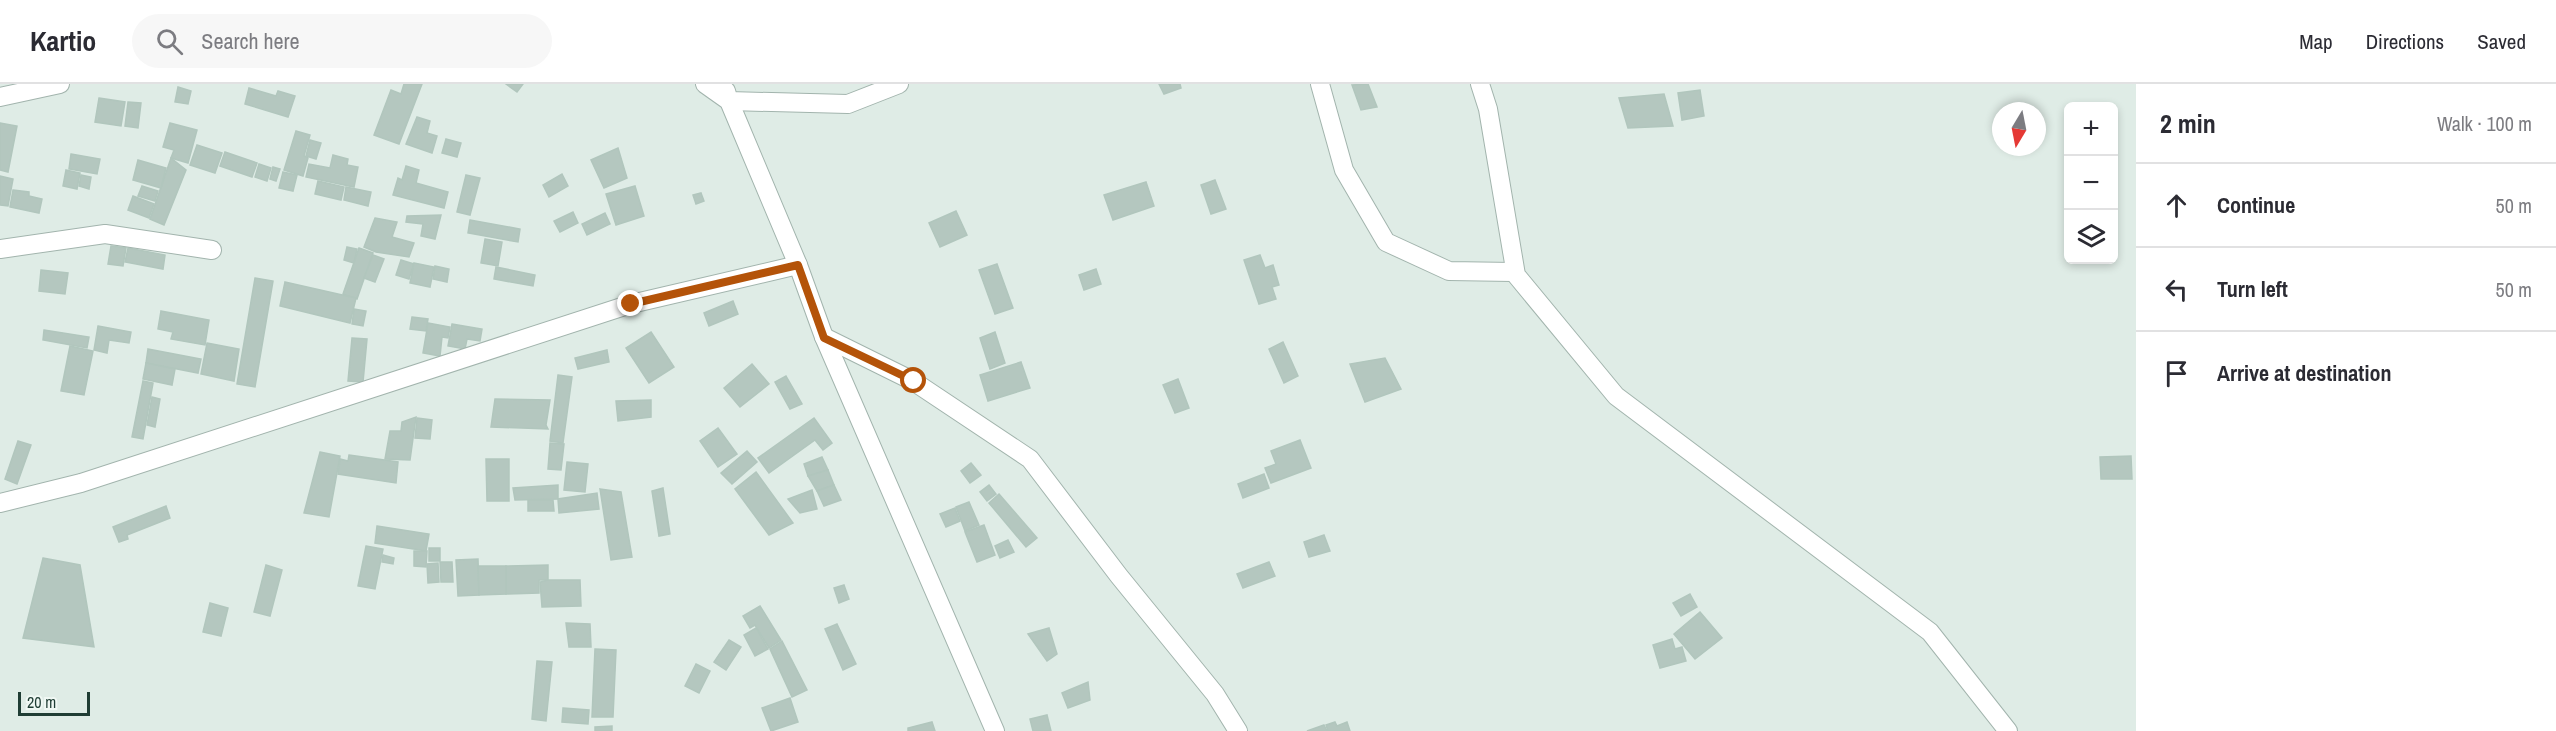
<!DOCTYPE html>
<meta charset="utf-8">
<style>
body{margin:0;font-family:"Archivo Narrow",sans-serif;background:#f7f7f7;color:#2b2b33}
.controls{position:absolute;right:18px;top:18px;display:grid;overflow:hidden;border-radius:9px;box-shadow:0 3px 9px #0003}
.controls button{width:54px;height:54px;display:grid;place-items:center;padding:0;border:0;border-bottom:2px solid #e1e1e2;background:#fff;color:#2b2b33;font:30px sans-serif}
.compass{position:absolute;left:1992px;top:18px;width:54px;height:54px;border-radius:50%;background:#fff;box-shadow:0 3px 9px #0003;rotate:190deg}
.scale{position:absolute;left:18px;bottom:15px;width:72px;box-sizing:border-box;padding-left:6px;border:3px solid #1f3d34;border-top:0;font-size:16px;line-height:21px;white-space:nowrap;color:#1f3d34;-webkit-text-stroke:4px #f0f8f4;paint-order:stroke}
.stop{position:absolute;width:18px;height:18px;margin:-14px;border:4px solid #b45309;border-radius:50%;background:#fff}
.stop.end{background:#b45309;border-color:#fff;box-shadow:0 2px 6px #0008}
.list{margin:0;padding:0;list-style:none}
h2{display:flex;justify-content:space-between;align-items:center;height:78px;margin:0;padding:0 24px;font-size:26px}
h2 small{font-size:20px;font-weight:400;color:#7c7c81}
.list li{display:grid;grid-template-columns:39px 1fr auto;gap:18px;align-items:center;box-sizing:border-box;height:84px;padding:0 24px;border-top:2px solid #e1e1e2}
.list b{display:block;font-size:22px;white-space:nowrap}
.list em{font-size:20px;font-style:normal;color:#7c7c81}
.icon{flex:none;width:33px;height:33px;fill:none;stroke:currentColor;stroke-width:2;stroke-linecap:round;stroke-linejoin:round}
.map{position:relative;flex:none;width:2136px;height:647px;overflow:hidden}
header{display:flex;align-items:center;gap:36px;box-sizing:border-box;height:84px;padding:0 30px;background:#fff;border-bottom:2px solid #e1e1e2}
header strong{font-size:28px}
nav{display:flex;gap:33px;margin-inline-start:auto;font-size:21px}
.search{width:420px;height:54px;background:#f7f7f7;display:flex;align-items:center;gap:15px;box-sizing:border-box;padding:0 21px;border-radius:33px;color:#7c7c81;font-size:22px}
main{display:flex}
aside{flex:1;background:#fff}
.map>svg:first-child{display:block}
.building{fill:#b4c7bf;stroke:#b1c6bd;stroke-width:1.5}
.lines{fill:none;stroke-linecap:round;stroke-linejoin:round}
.minor-casing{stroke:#a2b4ad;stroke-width:20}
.minor{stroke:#fff;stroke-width:18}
.route{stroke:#b45309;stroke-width:8}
</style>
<header>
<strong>Kartio</strong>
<div class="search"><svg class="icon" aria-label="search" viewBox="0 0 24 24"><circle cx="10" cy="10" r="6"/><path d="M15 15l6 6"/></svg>Search here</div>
<nav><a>Map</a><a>Directions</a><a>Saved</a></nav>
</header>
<main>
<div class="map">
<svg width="2136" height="647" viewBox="0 0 2136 647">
<rect width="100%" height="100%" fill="#dfece6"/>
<g class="building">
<polygon points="404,0 422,0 399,60 374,51 391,6 401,10"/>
<polygon points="506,0 523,0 517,8"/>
<polygon points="1159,0 1180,0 1181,4 1164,10"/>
<polygon points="1368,0 1377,23 1361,26 1352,1"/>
<polygon points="178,3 191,7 188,20 175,18"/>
<polygon points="249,4 276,12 278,7 295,12 288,33 245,20"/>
<polygon points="1700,6 1704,32 1682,36 1678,9"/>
<polygon points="1664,10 1673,42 1628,44 1619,14"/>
<polygon points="99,14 125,18 121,42 95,38"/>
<polygon points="128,18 141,19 138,44 125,42"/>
<polygon points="417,33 430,37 427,49 437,52 432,69 406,60"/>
<polygon points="0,39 17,42 8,88 0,86"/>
<polygon points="170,39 197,46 188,79 171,74 174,66 163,63"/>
<polygon points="296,47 310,51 304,72 308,74 303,92 284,86"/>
<polygon points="446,55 461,59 457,73 442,69"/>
<polygon points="310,56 321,59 316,75 306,72"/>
<polygon points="197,61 222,69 215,89 190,81"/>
<polygon points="618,64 627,94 604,104 591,76"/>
<polygon points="225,68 257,79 252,93 220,82"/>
<polygon points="71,70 100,75 97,90 69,85"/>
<polygon points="333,71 348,75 347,81 358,83 354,103 306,93 309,80 330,84"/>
<polygon points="171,74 186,86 164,141 150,135"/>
<polygon points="138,76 166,84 161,104 133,96"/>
<polygon points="259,80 271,84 267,97 255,93"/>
<polygon points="406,82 419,86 416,99 448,108 444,124 393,111 398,94 402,96"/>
<polygon points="273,83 280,85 276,97 270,95"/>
<polygon points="66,86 80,89 77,105 63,102"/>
<polygon points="283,88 297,91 293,107 279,104"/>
<polygon points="562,90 568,102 549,113 543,101"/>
<polygon points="81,91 91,93 89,105 79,102"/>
<polygon points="466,91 480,94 470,131 457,128"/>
<polygon points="0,92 13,95 8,122 0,121"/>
<polygon points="1215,96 1226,125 1211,130 1201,101"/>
<polygon points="318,97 344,103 341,116 315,110"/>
<polygon points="1146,98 1154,122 1113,136 1104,111"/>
<polygon points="142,102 158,107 155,117 138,112"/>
<polygon points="635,102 644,132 616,141 606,110"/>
<polygon points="346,103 371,108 368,122 344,116"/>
<polygon points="13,106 29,108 29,112 42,115 39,129 10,123"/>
<polygon points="701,109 704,117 696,120 693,111"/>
<polygon points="133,112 154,120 149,134 128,126"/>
<polygon points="956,127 967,151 940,163 929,139"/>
<polygon points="573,128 578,139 560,148 554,137"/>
<polygon points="605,129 610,140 587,151 582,140"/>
<polygon points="441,131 435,155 421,152 423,140 406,138 407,132"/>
<polygon points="375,134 397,138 392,153 414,159 409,173 376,168 364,163"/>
<polygon points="470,136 520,145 518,158 468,149"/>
<polygon points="485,155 502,158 498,182 481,179"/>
<polygon points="111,162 126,164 123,182 108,180"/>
<polygon points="347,163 357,165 354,179 344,176"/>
<polygon points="128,164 165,171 163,185 125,178"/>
<polygon points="359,164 373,169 357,215 343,210"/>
<polygon points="373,171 384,175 375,198 364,194"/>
<polygon points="1260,171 1265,184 1273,181 1279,201 1272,203 1276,215 1259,220 1244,176"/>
<polygon points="401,176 414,180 409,195 396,191"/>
<polygon points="414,179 434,183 430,203 410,199"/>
<polygon points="997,180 1013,224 995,230 979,186"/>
<polygon points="435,182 449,185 447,198 433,195"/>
<polygon points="496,183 535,191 533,202 494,195"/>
<polygon points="1096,185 1101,200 1084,206 1079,191"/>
<polygon points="41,186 68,189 65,210 39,207"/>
<polygon points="255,194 273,197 255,303 237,300"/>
<polygon points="285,198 356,214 350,239 280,222"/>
<polygon points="733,217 738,230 709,242 704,229"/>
<polygon points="354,225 366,227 363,242 352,240"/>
<polygon points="161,227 209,236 205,261 171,255 173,248 158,245"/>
<polygon points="412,233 428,235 426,247 410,245"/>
<polygon points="428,239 450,243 448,254 442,253 440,272 423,269"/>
<polygon points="452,240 482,245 480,257 467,255 465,265 448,262"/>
<polygon points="98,242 131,248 129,259 109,256 107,269 94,266"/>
<polygon points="44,246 89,253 87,264 43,256"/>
<polygon points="651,248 674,283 649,299 626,264"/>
<polygon points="995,248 1005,279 990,285 980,254"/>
<polygon points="352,254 367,255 363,298 348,297"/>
<polygon points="1283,258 1298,292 1284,299 1269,265"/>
<polygon points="207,259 239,265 234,297 201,290"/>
<polygon points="70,262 93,267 84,311 61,307"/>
<polygon points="148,265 201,275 198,289 146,279"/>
<polygon points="607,266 609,278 578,285 575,274"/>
<polygon points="1385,274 1401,305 1365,318 1350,280"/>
<polygon points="1021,278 1030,304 988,317 980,291"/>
<polygon points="146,279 175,285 172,301 143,295"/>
<polygon points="752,280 769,300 740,323 724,304"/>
<polygon points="558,291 572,293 563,359 550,357"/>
<polygon points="786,292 802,320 790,325 775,298"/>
<polygon points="1178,295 1189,324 1175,329 1163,301"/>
<polygon points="143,297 153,299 143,355 132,353"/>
<polygon points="152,313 160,315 155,343 147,341"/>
<polygon points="495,315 550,316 546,341 548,345 491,343"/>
<polygon points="651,316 651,333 618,337 616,317"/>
<polygon points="416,333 410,376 385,375 390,347 401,347 402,338"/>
<polygon points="417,334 432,336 430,355 415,354"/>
<polygon points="814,334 832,359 823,366 815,356 769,389 758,374"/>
<polygon points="718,344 737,370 718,383 700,357"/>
<polygon points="1300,356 1311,384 1271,399 1265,384 1276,380 1271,367"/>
<polygon points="18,357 31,361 17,400 5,395"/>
<polygon points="550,359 564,360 561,386 548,385"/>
<polygon points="747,367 757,378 732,400 721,389"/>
<polygon points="320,368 340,372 329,433 304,429"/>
<polygon points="349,371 398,378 396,399 338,390 340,375 348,377"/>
<polygon points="2131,372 2132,395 2101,395 2100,373"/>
<polygon points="822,373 828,386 808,392 804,380"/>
<polygon points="486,375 509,375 509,417 487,417"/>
<polygon points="567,378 588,380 585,408 564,406"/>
<polygon points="971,379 981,391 970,399 961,387"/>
<polygon points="828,386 834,401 817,407 808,392"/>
<polygon points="756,388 793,439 769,451 735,405"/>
<polygon points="1264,390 1269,404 1243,414 1238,400"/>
<polygon points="558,401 558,415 515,416 513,404"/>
<polygon points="834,401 841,416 824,422 817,407"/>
<polygon points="989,401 996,410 987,417 980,408"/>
<polygon points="663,404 670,450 659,452 652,407"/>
<polygon points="600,405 621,408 632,473 611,476"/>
<polygon points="812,406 817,425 800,429 788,415"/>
<polygon points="597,409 599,425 559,429 558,415"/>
<polygon points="999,410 1037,454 1026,463 989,419"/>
<polygon points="528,416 553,416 554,427 528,427"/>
<polygon points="969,418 979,441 965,447 956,423"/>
<polygon points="166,422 170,434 127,451 128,455 119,458 113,443"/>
<polygon points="955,424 960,437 946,443 940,430"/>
<polygon points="984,441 995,471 977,478 965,448"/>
<polygon points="377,442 429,450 426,467 375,459"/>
<polygon points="1324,451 1330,467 1309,473 1304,458"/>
<polygon points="1008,456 1014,468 1000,474 995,462"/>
<polygon points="366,462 383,465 375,505 358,502"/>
<rect x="429" y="464" width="11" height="13"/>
<polygon points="414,467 427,467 426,483 414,482"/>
<polygon points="383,471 394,474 393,480 382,478"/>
<polygon points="43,474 80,481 94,563 23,554"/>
<polygon points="478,475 479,511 458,512 456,476"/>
<polygon points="440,478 452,478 453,498 441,498"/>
<polygon points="1269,478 1275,492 1243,504 1237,490"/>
<polygon points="438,479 439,498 428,499 427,480"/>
<polygon points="266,481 282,486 270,532 254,528"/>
<polygon points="548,481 548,496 539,496 539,509 506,510 506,482"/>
<polygon points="478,482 506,482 506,510 479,511"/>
<polygon points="548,496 580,496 581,522 542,523 540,498"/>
<polygon points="844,501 849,515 839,519 834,504"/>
<polygon points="1690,510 1697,523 1681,532 1673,519"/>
<polygon points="210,519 228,524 221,552 203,548"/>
<polygon points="760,522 781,556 769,564 755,541 750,544 743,532"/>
<polygon points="1700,528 1722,554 1695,575 1674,550"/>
<polygon points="566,539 590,540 591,563 569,563"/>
<polygon points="837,540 856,580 843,586 825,545"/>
<polygon points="756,544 768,565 755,572 744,551"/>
<polygon points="1049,544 1057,570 1047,577 1028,550"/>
<polygon points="1672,555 1675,565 1682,563 1686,577 1660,584 1653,561"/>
<polygon points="729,556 741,563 726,586 714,578"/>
<polygon points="782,557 807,606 792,613 770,565"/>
<polygon points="595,565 616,566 613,633 592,633"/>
<polygon points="537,577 552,578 546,637 532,635"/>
<polygon points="696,580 710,587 699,609 685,602"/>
<polygon points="1088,598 1090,616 1068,624 1062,609"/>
<polygon points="790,614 798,638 771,647 762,624"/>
<polygon points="563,624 589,626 588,640 562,638"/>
<polygon points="1047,631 1051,647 1033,647 1030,635"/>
<polygon points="932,638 935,647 908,647 908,644"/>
<polygon points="1335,638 1337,642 1347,638 1350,647 1328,647 1326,641"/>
<polygon points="1324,641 1327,647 1307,647"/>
<polygon points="612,642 612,647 595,647 595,643"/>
</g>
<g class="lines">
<g class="minor-casing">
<g id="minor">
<polyline points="705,0 729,17 798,181 824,253 995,647"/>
<polyline points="1320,0 1344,86 1386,158 1449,187 1513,188"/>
<polyline points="1480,0 1488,25 1516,191 1616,312 1930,548 2008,647"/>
<polyline points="726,7 729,17 848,20 899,0"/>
<polyline points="0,13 60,0"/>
<polyline points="0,165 105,150 212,166"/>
<polyline points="824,253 913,297 1030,375 1119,492 1215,610 1238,647"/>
<polyline points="0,419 81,399 631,220 798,181"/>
</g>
</g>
<use href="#minor" class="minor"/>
</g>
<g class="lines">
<polyline class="route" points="631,220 798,181 824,254 914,297"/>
</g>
</svg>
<div class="controls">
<button>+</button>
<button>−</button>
<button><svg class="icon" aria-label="layers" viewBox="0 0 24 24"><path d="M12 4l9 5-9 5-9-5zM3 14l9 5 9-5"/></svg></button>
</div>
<svg class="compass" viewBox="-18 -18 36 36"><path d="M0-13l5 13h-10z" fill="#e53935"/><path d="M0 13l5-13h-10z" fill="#7c7c81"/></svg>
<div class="scale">20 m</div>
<div class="stop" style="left:914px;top:297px"></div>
<div class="stop end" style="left:631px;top:220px"></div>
</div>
<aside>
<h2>2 min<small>Walk · 100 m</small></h2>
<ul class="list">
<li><svg class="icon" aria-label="ahead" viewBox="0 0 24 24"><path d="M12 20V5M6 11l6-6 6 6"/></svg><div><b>Continue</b></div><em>50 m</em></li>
<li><svg class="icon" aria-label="left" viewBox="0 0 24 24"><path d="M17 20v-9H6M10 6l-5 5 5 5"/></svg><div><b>Turn left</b></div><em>50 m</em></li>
<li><svg class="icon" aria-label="arrive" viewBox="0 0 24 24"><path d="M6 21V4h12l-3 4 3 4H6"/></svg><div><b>Arrive at destination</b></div></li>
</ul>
</aside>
</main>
